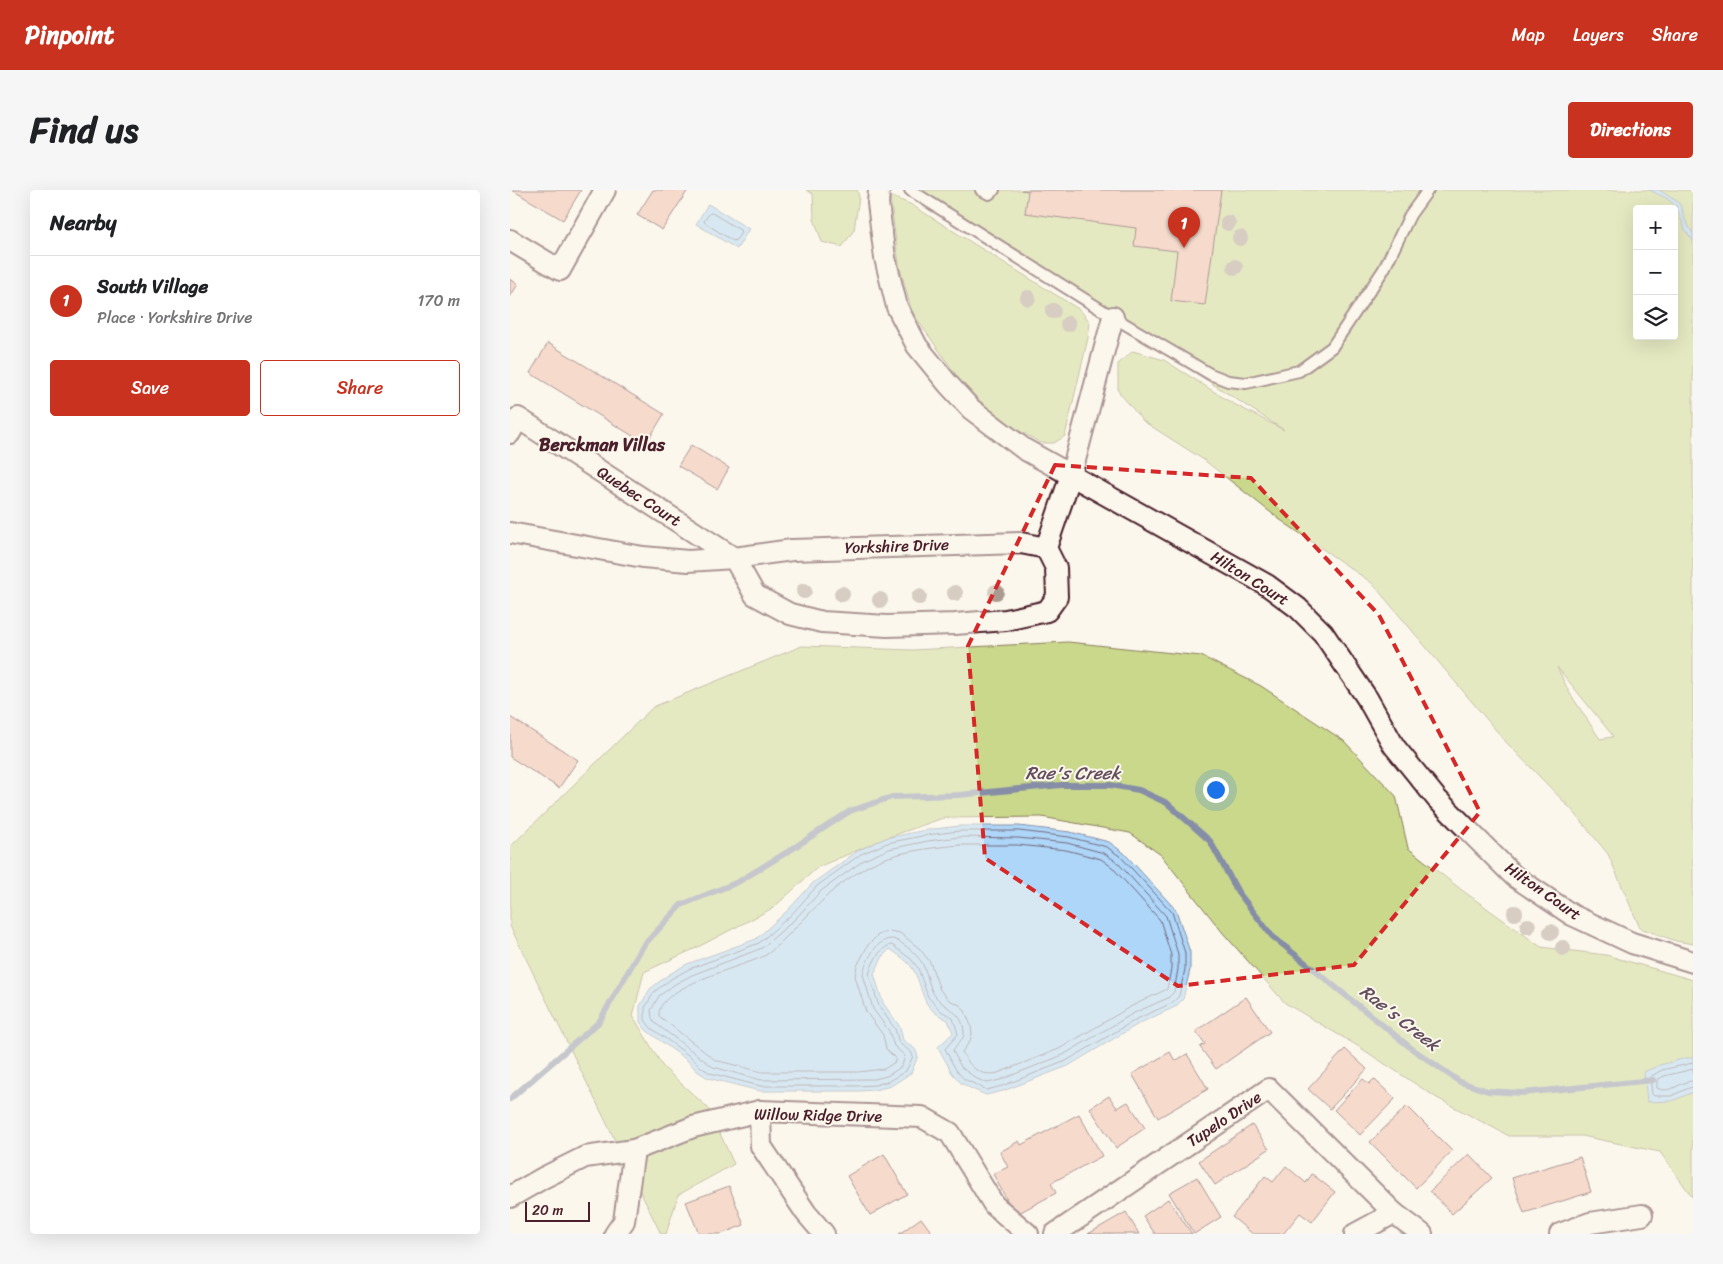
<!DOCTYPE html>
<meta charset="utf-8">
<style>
body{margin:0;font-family:Sriracha,sans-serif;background:#f6f6f6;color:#202124}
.controls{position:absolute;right:15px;top:15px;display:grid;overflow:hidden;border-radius:5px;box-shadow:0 5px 20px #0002}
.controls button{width:45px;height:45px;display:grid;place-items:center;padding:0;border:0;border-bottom:1px solid #e0e0e0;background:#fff;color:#202124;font:25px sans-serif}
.scale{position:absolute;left:15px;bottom:12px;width:65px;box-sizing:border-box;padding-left:5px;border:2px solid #4a1f2b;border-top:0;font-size:14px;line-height:18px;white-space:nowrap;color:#4a1f2b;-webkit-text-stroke:4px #fbf7ec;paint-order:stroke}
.you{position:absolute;left:705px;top:599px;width:18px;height:18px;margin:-12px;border:4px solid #fff;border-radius:50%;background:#1a73e8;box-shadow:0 0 0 8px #1a73e833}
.badge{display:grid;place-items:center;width:32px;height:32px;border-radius:50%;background:#c8321e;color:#fff;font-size:16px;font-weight:700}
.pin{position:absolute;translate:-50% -41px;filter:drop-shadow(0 1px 2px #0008)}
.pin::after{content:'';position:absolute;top:26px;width:18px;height:15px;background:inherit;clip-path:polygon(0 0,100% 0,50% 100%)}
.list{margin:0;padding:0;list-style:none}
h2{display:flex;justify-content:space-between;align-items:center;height:65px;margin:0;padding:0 20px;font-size:21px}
h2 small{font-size:16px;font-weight:400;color:#757577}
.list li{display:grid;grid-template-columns:32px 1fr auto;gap:15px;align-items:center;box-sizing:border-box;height:90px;padding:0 20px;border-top:1px solid #e0e0e0}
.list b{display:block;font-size:19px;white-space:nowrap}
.list p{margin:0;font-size:16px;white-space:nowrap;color:#757577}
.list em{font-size:16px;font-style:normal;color:#757577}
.actions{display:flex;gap:10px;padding:15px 20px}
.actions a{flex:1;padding:11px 0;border:1px solid #c8321e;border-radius:5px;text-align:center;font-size:18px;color:#c8321e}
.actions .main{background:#c8321e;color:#fff}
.icon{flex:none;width:28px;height:28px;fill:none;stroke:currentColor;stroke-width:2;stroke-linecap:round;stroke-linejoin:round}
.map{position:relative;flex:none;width:1183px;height:1044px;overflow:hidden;border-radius:5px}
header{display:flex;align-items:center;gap:30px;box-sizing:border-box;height:70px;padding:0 25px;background:#c8321e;color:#fff}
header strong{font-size:24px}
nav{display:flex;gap:28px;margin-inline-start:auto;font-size:18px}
.intro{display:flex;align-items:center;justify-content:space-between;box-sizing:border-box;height:120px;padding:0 30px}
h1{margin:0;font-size:35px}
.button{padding:12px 22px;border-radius:5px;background:#c8321e;color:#fff;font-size:18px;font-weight:700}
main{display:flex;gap:30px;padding:0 30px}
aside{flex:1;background:#fff;border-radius:5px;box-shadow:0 5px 20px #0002}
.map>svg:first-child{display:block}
.green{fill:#cad88c;stroke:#8a7c5c;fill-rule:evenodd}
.water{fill:#aed6f8;stroke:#868da6}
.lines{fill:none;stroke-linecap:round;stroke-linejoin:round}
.shore{stroke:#72687d;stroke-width:1}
.stream{stroke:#868da6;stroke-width:6}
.building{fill:#f0b8a6;stroke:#4a1f2b}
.lane-casing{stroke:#4a1f2b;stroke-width:14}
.street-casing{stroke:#4a1f2b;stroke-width:24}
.lane{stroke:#fbf7ec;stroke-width:10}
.street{stroke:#fbf7ec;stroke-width:20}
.tree{fill:#ab9a8f}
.marked{fill:none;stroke:#d62828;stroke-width:4;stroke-dasharray:10 6;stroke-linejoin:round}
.labels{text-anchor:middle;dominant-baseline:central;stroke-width:4;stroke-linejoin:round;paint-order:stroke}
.street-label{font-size:16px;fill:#4a1f2b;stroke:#fbf7ec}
.neighbourhood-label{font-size:18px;font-weight:bold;fill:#4a1f2b;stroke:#fbf7ec}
.water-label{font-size:18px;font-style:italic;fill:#634d5e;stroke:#fbf7ec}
</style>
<header>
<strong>Pinpoint</strong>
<nav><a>Map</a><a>Layers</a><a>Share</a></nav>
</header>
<div class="intro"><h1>Find us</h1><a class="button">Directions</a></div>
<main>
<aside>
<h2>Nearby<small></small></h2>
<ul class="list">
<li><span class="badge">1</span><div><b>South Village</b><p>Place · Yorkshire Drive</p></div><em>170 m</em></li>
</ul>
<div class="actions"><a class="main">Save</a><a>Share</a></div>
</aside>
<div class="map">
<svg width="1183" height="1044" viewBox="0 0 1183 1044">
<rect width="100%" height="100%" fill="#fbf7ec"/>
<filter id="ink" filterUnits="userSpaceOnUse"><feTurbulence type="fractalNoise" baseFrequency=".02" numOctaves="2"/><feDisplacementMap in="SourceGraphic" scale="10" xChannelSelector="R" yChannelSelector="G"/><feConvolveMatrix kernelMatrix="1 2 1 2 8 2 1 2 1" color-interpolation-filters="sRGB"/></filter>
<g filter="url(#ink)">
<g class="green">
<polygon points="296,0 347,0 349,7 344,40 332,57 312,52 304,29 303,4"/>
<path d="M 402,0 L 1183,0 L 1183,754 L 1166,751 L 1130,738 L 1098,664 L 1063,621 L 995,551 L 862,393 L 769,329 L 694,270 L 633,231 L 608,201 L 608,174 L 623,161 L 654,170 L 722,213 L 774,240 ZM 1127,19 L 1164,19 L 1164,146 L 1127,146 ZM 1047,477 L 1103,546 L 1102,547 L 1090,549 L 1059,502 Z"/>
<polygon points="380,6 400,14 570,120 580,132 578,148 555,246 544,253 531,253 501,236 472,213 449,189 402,122 389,74"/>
<polygon points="558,452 691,466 751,496 834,551 886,606 898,658 953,701 1031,757 1096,765 1183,790 1183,1008 1150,962 1072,946 999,946 927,908 846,855 775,813 713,743 651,665 620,643 532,627 433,628 376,648 308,677 263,718 186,758 134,782 123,826 153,877 198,918 224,974 168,1005 156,1044 151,1044 0,736 0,657 143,517 292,456 402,460"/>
</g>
<g class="water">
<polygon points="1139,0 1149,0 1168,12 1172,18 1174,28 1183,44 1183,51 1175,40 1166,16 1156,8"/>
<polygon points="198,14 239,39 227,59 186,34"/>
<path d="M 450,636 L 509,636 L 560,642 L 599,652 L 614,663 L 666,720 L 680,762 L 680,780 L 673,809 L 665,817 L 630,833 L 558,876 L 493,901 L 476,905 L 462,899 L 451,893 L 442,883 L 428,857 L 443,843 L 438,830 C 409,817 416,804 404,781 C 399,771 388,765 380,759 L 373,766 L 364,784 L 373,813 L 390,837 L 393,850 L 405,859 L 408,866 L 401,883 L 381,896 L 365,900 L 349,901 L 250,901 L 198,888 L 187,881 L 178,871 L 137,841 L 130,832 L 130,816 L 140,799 L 158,785 L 177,774 L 246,749 L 277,721 L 303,693 L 349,660 L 376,648 L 416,640 Z"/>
<polygon points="1176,868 1183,868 1183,902 1162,911 1137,912 1134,882 1150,875"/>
</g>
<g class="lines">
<g class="shore">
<polygon points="202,23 230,40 231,43 226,50 223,51 195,33 194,31 199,24"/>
<path d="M 450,641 L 509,641 L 559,647 L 597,657 L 611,667 L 662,722 L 675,763 L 675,779 L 669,806 L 662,813 L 627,829 L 556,871 L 492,896 L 477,900 L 454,889 L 446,880 L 435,859 L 448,844 L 443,828 L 431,821 L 418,807 L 408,778 L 401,769 L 382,755 C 370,756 361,775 359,785 L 369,816 L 385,839 L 389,853 L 401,862 L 403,866 L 396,881 L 379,891 L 365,895 L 348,896 L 250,896 L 200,883 L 191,877 L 181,867 L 141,838 L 135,830 L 135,818 L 144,802 L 161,789 L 179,779 L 249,753 L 281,725 L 307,696 L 351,664 L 377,653 L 417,645 Z"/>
<path d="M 450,647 L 508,648 L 557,653 L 594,663 L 607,672 L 656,726 L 668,764 L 668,779 L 664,802 L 658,808 L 624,823 L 553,865 L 490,890 L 477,893 L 467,889 L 451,877 L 443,861 C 445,854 455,850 454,842 C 453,820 433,819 423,803 C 419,796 418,786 414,777 C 410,766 394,753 383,749 C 367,748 356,770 353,784 L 363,819 L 379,841 L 384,856 L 395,866 L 392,876 L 385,881 L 377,886 L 364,889 L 251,890 L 203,877 L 145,833 L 142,828 L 141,820 L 149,806 L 165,794 L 182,785 L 252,758 L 285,729 L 311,701 L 354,670 L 379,659 L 418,651 Z"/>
<path d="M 450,655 L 508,655 L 556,660 L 591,669 L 602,677 L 650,730 L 661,765 L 661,779 L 657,799 L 620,817 L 549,859 L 488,883 C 470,887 460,877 452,862 L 460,851 L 462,844 L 461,836 L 455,821 L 450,815 L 439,810 L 430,800 L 420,772 L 410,759 L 390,743 L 379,741 L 368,745 L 358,755 L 347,776 L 345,786 L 356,822 L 373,845 L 376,859 L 386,869 L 385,872 L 374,879 L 348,882 L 252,882 L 205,870 L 149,826 C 146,796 233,777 254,766 C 260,763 264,758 269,754 C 285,739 299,723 315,708 C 325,697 345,684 358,676 C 385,661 420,658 450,655 Z"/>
<polyline points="1183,873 1152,880 1140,887 1142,904 1144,906 1161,906 1179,898 1183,897"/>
<path d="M 1183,879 L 1154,886 L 1147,890 L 1147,898 C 1160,905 1170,891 1183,891"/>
</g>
<polyline class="stream" points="0,909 89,832 133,756 171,715 228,692 279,661 340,621 382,607 449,605 551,595 600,595 629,600 657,613 700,651 728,702 762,746 901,858 950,892 978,901 1012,903 1143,890"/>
</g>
<g class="building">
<polygon points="2,0 71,0 53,30"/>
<polygon points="143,0 178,0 152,40 127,25"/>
<polygon points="511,0 711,0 695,115 661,111 667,61 624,56 626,38 515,23 518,1"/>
<polygon points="0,89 8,94 0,107"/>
<polygon points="38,153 154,224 136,254 20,183"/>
<polygon points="181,255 219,278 207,299 168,276"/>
<polygon points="0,527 68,570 49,598 0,567"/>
<polygon points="736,807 760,842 706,879 690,857 695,854 686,841"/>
<polygon points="835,859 857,879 820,919 798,899"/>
<polygon points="660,862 665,871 677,864 698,899 648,928 622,884"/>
<polygon points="853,889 859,894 864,889 885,909 850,945 824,920"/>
<polygon points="599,906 607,918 618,912 635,938 606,958 580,918"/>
<polygon points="897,916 942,961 906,998 860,952"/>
<polygon points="569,924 592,966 541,993 546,1003 505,1025 483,984 498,977 490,962 509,951 511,955"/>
<polygon points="742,935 759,959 705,995 689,971"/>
<polygon points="374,964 397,1004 360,1025 337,986"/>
<polygon points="959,964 982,988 942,1024 920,1001"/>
<polygon points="1070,967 1081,1002 1014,1023 1002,988"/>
<polygon points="776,976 796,993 802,984 825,1002 802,1032 790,1023 773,1044 743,1044 722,1027 755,986 763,992"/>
<polygon points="687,987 711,1027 684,1044 659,1003"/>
<polygon points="219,996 234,1035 211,1044 189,1044 176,1012"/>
<polygon points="658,1009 682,1044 645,1044 633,1026"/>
<polygon points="616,1022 629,1044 578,1044"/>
<polygon points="411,1028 423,1044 389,1044"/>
</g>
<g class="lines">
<g class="lane-casing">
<g id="lane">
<polyline points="400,0 603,127 700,184 718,191 736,193 789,181 822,157 874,79 900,25 918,0"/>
<polyline points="471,0 479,4 484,0"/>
</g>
</g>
<g class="street-casing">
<g id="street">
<polyline points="369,0 368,13 375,68 387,117 407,156 438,194 461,219 514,259 757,395 788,418 813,443 857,508 884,556 927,609 1004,686 1062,725 1122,753 1183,772"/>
<polyline points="0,50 50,80 95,0"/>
<polyline points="0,243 8,228 224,368 245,405 280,424 312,432 377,436 445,434 496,430 537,421 547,407 546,378 536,358"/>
<polyline points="0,343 133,367 178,371 224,368 282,360 511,353 536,358 561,285 603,127"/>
<polyline points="250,921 251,956 296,1023 314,1044"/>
<polyline points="0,1007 33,988 75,967 124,960 183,937 250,921 412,927 440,943 484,1015 518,1044"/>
<polyline points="105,1044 114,1031 124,960"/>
<polyline points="545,1044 759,899 884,1023 912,1044"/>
<polyline points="845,1044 884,1023"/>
<polyline points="1050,1044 1080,1033 1132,1025"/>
</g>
</g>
<use href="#lane" class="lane"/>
<use href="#street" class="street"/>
</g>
<g class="tree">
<circle cx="718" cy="33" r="8"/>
<circle cx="730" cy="48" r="8"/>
<circle cx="725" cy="77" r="8"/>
<circle cx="518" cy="108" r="8"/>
<circle cx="543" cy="121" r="8"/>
<circle cx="558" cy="134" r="8"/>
<circle cx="294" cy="401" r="8"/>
<circle cx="486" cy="402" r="8"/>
<circle cx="445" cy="403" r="8"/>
<circle cx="332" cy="404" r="8"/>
<circle cx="409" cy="407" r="8"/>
<circle cx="370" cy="410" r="8"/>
<circle cx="1005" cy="723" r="8"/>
<circle cx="1018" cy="736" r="8"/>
<circle cx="1041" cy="742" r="8"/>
<circle cx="1053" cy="758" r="8"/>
</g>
</g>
<path d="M0 0H1183V1044H0ZM 545,275 L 741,288 L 869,425 L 970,622 L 844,775 L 668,796 L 475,668 L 458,456 Z" fill="#fbf7ec" fill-opacity=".55" fill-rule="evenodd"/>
<path class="marked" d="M 545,275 L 741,288 L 869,425 L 970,622 L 844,775 L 668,796 L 475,668 L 458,456 Z"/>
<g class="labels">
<g class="street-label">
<text transform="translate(129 306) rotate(33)">Quebec Court</text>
<text transform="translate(387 356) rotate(-2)">Yorkshire Drive</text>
<text transform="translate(740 388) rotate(32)">Hilton Court</text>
<text transform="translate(1033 701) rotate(35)">Hilton Court</text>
<text transform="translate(308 925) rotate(1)">Willow Ridge Drive</text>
<text transform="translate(714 929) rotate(-34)">Tupelo Drive</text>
</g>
<g class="neighbourhood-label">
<text x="92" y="255">Berckman Villas</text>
</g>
<g class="water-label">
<text x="563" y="583">Rae's Creek</text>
<text transform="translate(890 828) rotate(38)">Rae's Creek</text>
</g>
</g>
</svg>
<div class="controls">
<button>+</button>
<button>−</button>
<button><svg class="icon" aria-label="layers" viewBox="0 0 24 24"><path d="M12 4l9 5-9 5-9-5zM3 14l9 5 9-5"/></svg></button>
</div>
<div class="scale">20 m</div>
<div class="you"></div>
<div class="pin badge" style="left:674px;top:58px">1</div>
</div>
</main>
